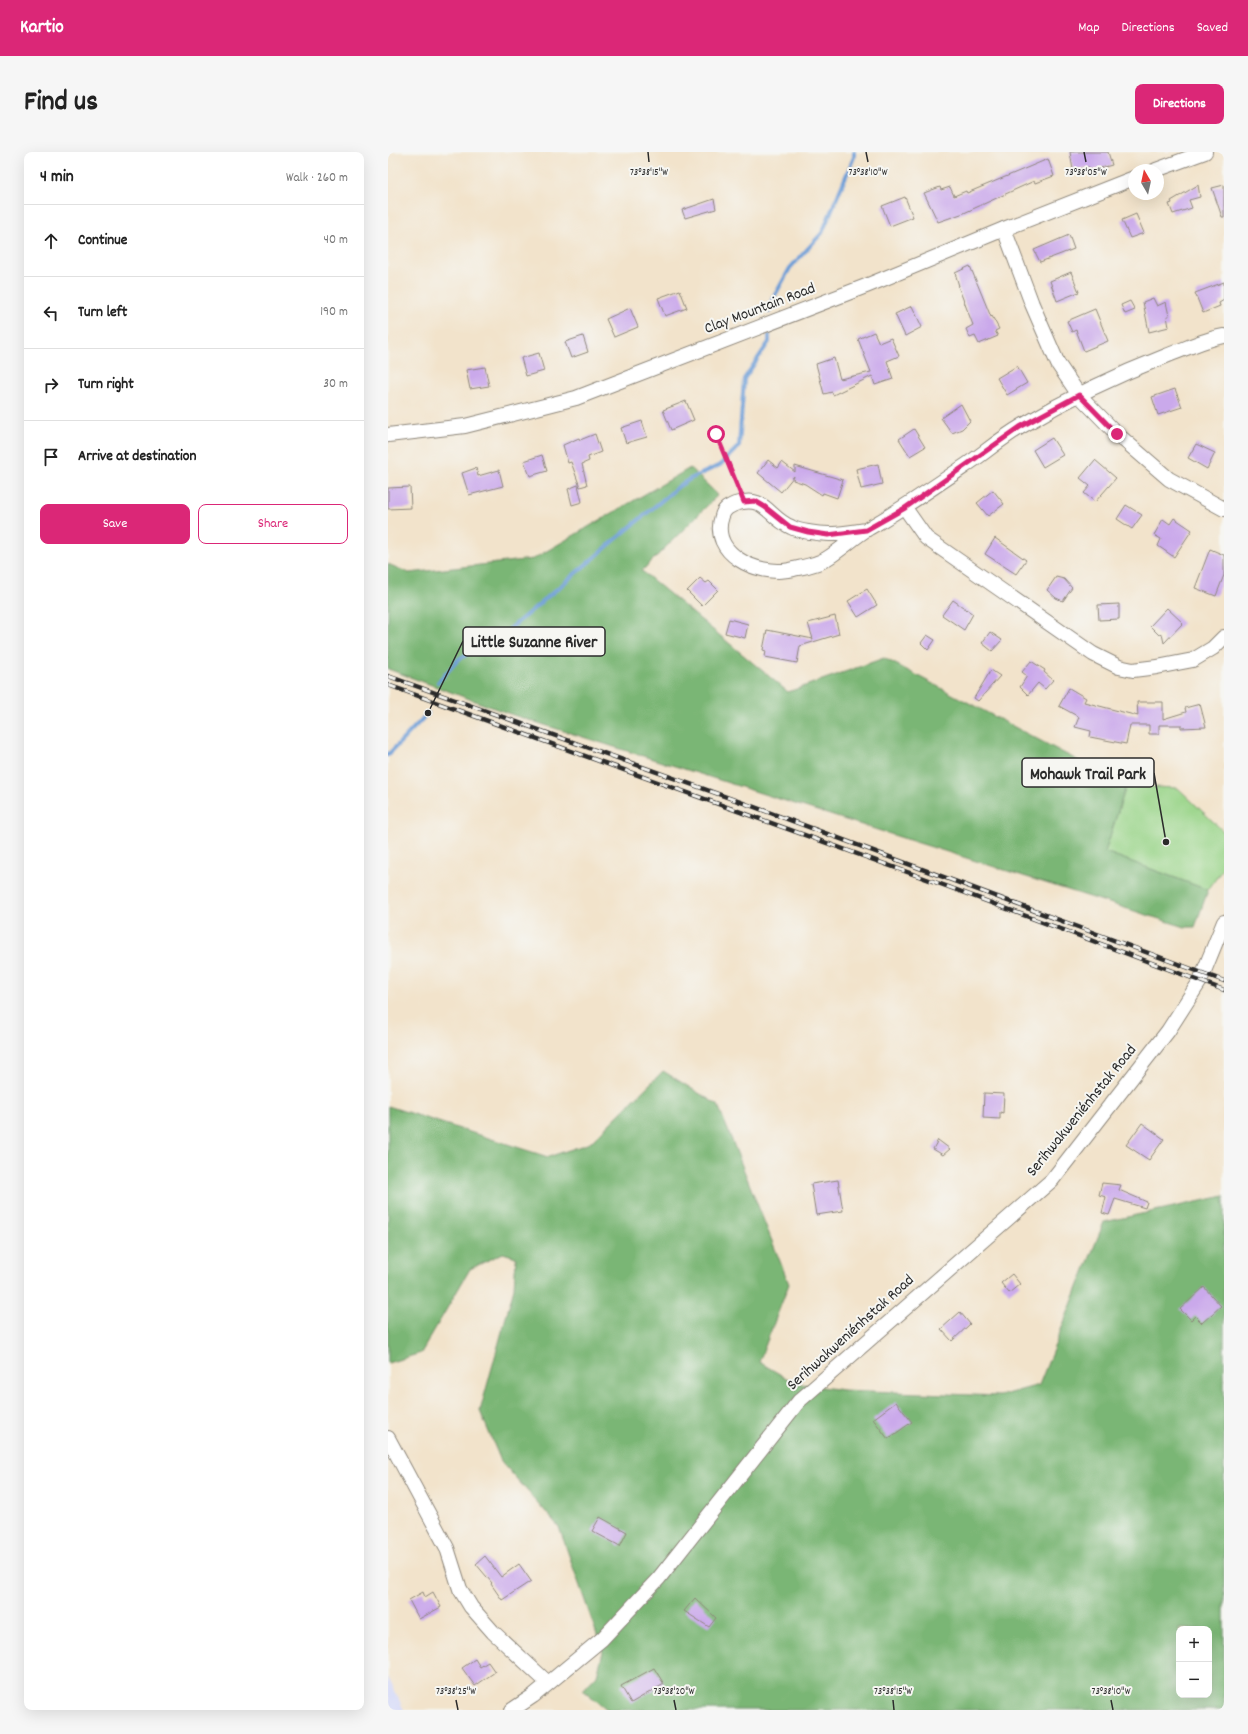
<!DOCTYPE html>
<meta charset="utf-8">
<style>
body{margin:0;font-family:Dekko,sans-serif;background:#f6f6f6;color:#222}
.controls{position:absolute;right:12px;bottom:12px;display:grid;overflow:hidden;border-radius:8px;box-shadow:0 4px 16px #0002}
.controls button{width:36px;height:36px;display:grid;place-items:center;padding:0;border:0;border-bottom:1px solid #e0e0e0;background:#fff;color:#222;font:20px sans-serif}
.compass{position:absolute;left:740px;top:12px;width:36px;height:36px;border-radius:50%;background:#fff;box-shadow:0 4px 16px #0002;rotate:351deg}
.stop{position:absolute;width:12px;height:12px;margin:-9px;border:3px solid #db2777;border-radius:50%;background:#fff}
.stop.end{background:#db2777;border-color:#fff;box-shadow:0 1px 4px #0008}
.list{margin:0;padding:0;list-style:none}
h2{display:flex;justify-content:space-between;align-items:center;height:52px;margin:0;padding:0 16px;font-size:17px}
h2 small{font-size:13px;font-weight:400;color:#767676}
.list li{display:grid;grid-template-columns:26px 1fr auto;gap:12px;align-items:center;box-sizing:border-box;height:72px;padding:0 16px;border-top:1px solid #e0e0e0}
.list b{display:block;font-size:15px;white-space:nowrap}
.list em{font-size:13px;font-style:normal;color:#767676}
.actions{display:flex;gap:8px;padding:12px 16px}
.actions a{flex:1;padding:9px 0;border:1px solid #db2777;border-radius:8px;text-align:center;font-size:14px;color:#db2777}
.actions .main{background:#db2777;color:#fff}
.icon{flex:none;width:22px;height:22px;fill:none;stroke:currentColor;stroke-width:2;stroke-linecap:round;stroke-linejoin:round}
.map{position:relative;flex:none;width:836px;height:1558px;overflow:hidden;border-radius:8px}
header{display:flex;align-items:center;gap:24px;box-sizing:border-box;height:56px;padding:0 20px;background:#db2777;color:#fff}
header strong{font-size:19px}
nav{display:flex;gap:22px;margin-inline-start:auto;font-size:14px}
.intro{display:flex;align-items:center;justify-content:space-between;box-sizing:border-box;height:96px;padding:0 24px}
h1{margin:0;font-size:28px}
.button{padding:10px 18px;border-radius:8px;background:#db2777;color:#fff;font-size:14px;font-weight:700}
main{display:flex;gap:24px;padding:0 24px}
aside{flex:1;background:#fff;border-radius:8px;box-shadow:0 4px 16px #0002}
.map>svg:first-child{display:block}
.built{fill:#d3d8f9}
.green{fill:#99d488;stroke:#62805a}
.forest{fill:#7ab674;stroke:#527050;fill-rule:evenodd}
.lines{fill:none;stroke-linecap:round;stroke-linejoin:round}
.stream{stroke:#6d9ed7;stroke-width:4}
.building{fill:#caa9eb}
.street-casing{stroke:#8e877b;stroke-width:16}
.path{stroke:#8e877b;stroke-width:2.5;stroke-dasharray:1 3;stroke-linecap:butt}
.street{stroke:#fff;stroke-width:14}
.rail-casing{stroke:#2b2b2b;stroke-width:4.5}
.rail{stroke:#f6f6f2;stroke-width:3;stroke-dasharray:9;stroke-linecap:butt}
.route{stroke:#db2777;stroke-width:5}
.ticks{fill:none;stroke:#2b2b2b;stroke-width:1.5}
.labels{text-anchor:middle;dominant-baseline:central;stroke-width:4;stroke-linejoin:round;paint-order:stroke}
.street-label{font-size:16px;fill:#2b2b2b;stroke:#f6f6f2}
.ticks-label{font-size:10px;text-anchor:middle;fill:#2b2b2b;stroke:#f6f6f2;stroke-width:4;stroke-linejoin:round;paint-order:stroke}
.leader{fill:none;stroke:#2b2b2b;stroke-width:1.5}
.callout-dot{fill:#2b2b2b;stroke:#f6f6f2;stroke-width:1.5}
.callout{fill:#f6f6f2;stroke:#2b2b2b;stroke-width:1.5}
.callout-label{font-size:17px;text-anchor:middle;font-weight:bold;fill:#2b2b2b}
</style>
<header>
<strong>Kartio</strong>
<nav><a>Map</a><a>Directions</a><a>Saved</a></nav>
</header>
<div class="intro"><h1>Find us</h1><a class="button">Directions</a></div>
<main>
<aside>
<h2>4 min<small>Walk · 260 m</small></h2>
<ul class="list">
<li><svg class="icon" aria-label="ahead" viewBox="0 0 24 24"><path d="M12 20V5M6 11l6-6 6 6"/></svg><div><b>Continue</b></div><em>40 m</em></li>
<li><svg class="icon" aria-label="left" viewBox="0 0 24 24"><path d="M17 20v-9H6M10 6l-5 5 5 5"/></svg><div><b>Turn left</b></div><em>190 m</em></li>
<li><svg class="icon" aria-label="right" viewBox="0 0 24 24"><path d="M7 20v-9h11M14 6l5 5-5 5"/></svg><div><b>Turn right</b></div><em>30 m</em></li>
<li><svg class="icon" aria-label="arrive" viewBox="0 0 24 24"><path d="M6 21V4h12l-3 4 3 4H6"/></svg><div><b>Arrive at destination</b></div></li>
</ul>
<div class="actions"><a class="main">Save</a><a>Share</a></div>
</aside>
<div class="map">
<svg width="836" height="1558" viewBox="0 0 836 1558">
<rect width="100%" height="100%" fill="#f6f6f2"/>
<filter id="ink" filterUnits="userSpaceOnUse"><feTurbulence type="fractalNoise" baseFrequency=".025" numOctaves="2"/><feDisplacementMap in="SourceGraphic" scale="8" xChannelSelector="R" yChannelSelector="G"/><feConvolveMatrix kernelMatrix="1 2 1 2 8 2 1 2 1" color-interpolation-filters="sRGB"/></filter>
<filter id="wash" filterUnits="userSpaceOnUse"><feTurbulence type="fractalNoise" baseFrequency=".012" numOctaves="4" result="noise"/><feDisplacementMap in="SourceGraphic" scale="16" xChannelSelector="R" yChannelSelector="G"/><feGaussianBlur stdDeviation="0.9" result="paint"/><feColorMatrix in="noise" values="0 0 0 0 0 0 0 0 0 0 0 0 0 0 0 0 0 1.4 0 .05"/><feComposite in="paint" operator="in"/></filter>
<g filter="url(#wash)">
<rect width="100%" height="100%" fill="#f2e3cb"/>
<polygon class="built" points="0,1525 16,1558 0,1558"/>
<polygon class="green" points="738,634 790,636 836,680 836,715 820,738 717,700"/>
<g class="forest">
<polygon points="302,316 330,343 254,419 400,540 496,506 738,634 717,700 820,738 807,775 797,775 125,563 0,517 0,412 21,421 145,407"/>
<path d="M 275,919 L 330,953 L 401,1132 L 371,1210 L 407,1231 L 455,1238 L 611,1244 L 651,1233 L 716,1070 L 836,1044 L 836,1558 L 220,1558 L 195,1538 L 209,1523 L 215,1500 L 171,1375 L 113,1309 L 92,1259 L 126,1136 L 128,1105 L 115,1101 L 82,1117 L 33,1201 L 0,1211 L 0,954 L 160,1005 L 202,991 ZM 791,1477 L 821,1477 L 821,1543 L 791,1543 Z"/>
</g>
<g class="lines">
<g class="stream">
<polyline points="381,160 381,154 402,116 434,81 466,5 466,0"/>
<polyline points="50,530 71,507 118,480 291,334 302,327 332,313 351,294 356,227 381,190 381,183"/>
<polyline points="0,603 40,561"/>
</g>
</g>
<g id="blocks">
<g class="building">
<polygon points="682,0 720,0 724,13 702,19 701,15 685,18"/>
<polygon points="660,7 666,24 647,31 646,29 576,61 550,70 536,41 552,35 553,38 562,35 566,44 578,39 579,41"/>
<polygon points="810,33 812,45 801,48 804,56 785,62 781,52 784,51 783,49"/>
<polygon points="836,33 836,65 834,65 824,36"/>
<polygon points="517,45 525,65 502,74 494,54"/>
<polygon points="326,47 328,57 297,66 294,58"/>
<polygon points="748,62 756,81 742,86 734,68"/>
<polygon points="681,83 686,97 652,110 646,98"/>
<polygon points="582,114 603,165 604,164 611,177 607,179 610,184 591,192 587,184 582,186 578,177 585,173 570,134 571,134 567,121"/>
<polygon points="683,120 691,140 669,149 662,129"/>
<polygon points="836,130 836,148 831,151 832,154 815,161 807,141"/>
<polygon points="292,138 299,156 277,164 270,146"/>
<polygon points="765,146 769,154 778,150 781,164 779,164 781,175 761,180 755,150"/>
<polygon points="742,149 747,158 737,162 733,153"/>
<polygon points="524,154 534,175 517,184 507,162"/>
<polygon points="242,156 250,175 226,185 218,167"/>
<polygon points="707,157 720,189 696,199 688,178 684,180 679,169"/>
<polygon points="486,180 491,191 503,186 511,204 499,209 505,227 487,233 484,224 445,243 444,240 436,242 428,212 446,206 452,227 483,220 470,187"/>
<polygon points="195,184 200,200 183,206 177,190"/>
<polygon points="151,201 156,219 138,224 133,206"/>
<polygon points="629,214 639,231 619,243 609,226"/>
<polygon points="97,215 101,234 82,237 78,218"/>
<polygon points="787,237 794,255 770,263 764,245"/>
<polygon points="298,249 306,268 283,278 275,258"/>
<polygon points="573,252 582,269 574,277 564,281 553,266"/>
<polygon points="254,269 259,285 238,291 233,276"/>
<polygon points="526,277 537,295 522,304 511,287"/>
<polygon points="207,282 213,300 200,305 201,309 194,312 199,333 192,335 183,310 180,311 175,293 191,286 192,288"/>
<polygon points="664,286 675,303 655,315 645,298"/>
<polygon points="808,292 827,301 819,317 800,306"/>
<polygon points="154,303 159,319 142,324 136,309"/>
<polygon points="380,308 390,316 394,310 407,320 407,314 455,328 449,346 435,341 434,343 417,332 405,328 406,324 393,340 370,321"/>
<polygon points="707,308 728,326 707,350 696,341 702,334 692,326"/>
<polygon points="490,312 494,332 473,337 468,317"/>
<polygon points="88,316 90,324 111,318 115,334 81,343 74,321"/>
<polygon points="190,333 194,350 184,353 180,337"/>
<polygon points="22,335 23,356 0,357 0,336"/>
<polygon points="605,338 616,352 600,364 589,351"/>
<polygon points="738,353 754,363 744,377 729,367"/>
<polygon points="786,366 804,378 786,405 770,394 773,387 766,383 775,367 782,372"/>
<polygon points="607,386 638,408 628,422 597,402"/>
<polygon points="822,397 836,403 836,423 828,444 807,436"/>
<polygon points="668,425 676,427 684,436 675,449 668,446 659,438"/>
<polygon points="312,426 318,431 321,429 330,438 314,454 299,439"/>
<polygon points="479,437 489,453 470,465 460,449"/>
<polygon points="565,448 585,462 576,478 554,463"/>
<polygon points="731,452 731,467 711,468 710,453"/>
<polygon points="779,456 795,471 776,491 774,482 771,483 762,474"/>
<polygon points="447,464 451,482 412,494 409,511 377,505 378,499 375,498 379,478 425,487 420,471"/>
<polygon points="341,467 360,472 357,486 337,481"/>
<polygon points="602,480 614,488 604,499 594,491"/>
<polygon points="539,483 547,488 540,498 533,491"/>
<polygon points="643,509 657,518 656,520 665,528 657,537 650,531 640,543 632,535 639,524 634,520"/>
<polygon points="603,518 612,524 590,549 586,546"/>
<polygon points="681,536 698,546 696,550 750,564 749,550 775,550 775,567 798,560 797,556 812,552 818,575 793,576 793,573 771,573 771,582 761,582 761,573 742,573 738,592 702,585 703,579 687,575 691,565 671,554"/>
<polygon points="596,941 616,942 615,961 612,960 612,967 595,966"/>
<polygon points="754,971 776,987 761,1008 738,993"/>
<polygon points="550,988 562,997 555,1003 545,997"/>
<polygon points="450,1028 455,1059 428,1063 423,1032"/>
<polygon points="714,1031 733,1033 731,1038 759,1050 757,1056 727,1047 721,1063 714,1061 718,1045 711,1043"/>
<polygon points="624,1122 632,1132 621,1141 613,1131"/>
<polygon points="816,1135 833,1154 814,1171 807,1164 803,1168 792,1157"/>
<polygon points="572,1160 582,1172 564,1189 553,1177"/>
<polygon points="508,1250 524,1270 500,1287 485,1267"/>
<polygon points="212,1365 239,1380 232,1394 204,1379"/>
<polygon points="97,1404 113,1425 131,1412 143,1429 114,1448 103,1432 104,1431 88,1412"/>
<polygon points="35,1440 37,1445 45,1440 53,1455 31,1467 21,1448"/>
<polygon points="307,1446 328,1466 321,1475 296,1459"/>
<polygon points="87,1507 92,1515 100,1510 107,1520 87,1534 74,1516"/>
<polygon points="266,1516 276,1532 243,1551 233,1534"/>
</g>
</g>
</g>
<g filter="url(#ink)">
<use href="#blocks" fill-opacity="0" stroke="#8e877b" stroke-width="1"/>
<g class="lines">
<g class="street-casing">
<g id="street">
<polyline points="768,18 817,0"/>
<polyline points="616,77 644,152 670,212 691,243 729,282 781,327 836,357"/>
<polyline points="0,283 77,274 188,246 478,134 616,77 746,26"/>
<polyline points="517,356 538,386 705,502 731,515 745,518 769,515 805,508 825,496 836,485"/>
<path d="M 478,378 C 459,381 441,384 421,380 C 415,379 408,378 403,375 C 379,365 378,342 347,352 C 340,355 336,357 334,364 C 321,402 370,424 401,418 C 413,415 427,414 438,407 C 453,398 466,385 481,376 C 518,355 552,331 587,307 C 602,296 617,284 634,274 C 679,247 729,223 778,204 C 797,197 817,187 836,184"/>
<polyline points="0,1286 59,1396 72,1437 83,1455 105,1480 160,1531"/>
<polyline points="124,1558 145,1544 214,1487 271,1426 411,1249 664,1028 780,879 812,829 836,770"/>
</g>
</g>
<polyline class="path" points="328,282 351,338"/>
<use href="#street" class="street"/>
<g class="rail-casing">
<g id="rail">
<polyline points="0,524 361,653 836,829"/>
<polyline points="0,533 558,734 836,838"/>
</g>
</g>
<use href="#rail" class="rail"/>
</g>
</g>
<g class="lines" filter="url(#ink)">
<polyline class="route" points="328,282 356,350 367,349 377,355 402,375 420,380 440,383 478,378 517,356 632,275 691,243 729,282"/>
</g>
<path class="ticks" d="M 260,0 L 261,10M 478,0 L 480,10M 696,0 L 698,10M 68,1548 L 70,1558M 286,1548 L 288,1558M 505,1548 L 506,1558M 723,1548 L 725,1558"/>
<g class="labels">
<g class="street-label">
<text transform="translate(372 157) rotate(-21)">Clay Mountain Road</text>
<text transform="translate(694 959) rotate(-51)">Serihwakweniénhstak Road</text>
<text transform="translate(463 1181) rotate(-42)">Serihwakweniénhstak Road</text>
</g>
</g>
<g class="ticks-label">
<text x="261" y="23">73°38'15"W</text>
<text x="480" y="23">73°38'10"W</text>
<text x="698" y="23">73°38'05"W</text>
<text x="68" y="1542">73°38'25"W</text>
<text x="286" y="1542">73°38'20"W</text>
<text x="505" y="1542">73°38'15"W</text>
<text x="723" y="1542">73°38'10"W</text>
</g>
<path class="leader" d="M40 561L75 489M778 690L766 621"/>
<g class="callout-dot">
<circle cx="40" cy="561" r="4"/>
<circle cx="778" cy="690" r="4"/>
</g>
<g class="callout">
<rect x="75" y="475" width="142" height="29" rx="4"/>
<rect x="634" y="606" width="132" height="29" rx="4"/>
</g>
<g class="callout-label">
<text x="146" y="495">Little Suzanne River</text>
<text x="700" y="627">Mohawk Trail Park</text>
</g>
</svg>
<div class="controls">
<button>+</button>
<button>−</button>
</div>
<svg class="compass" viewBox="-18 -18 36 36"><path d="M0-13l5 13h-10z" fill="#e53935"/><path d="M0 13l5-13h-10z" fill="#767676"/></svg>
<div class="stop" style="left:328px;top:282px"></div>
<div class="stop end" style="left:729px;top:282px"></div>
</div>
</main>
